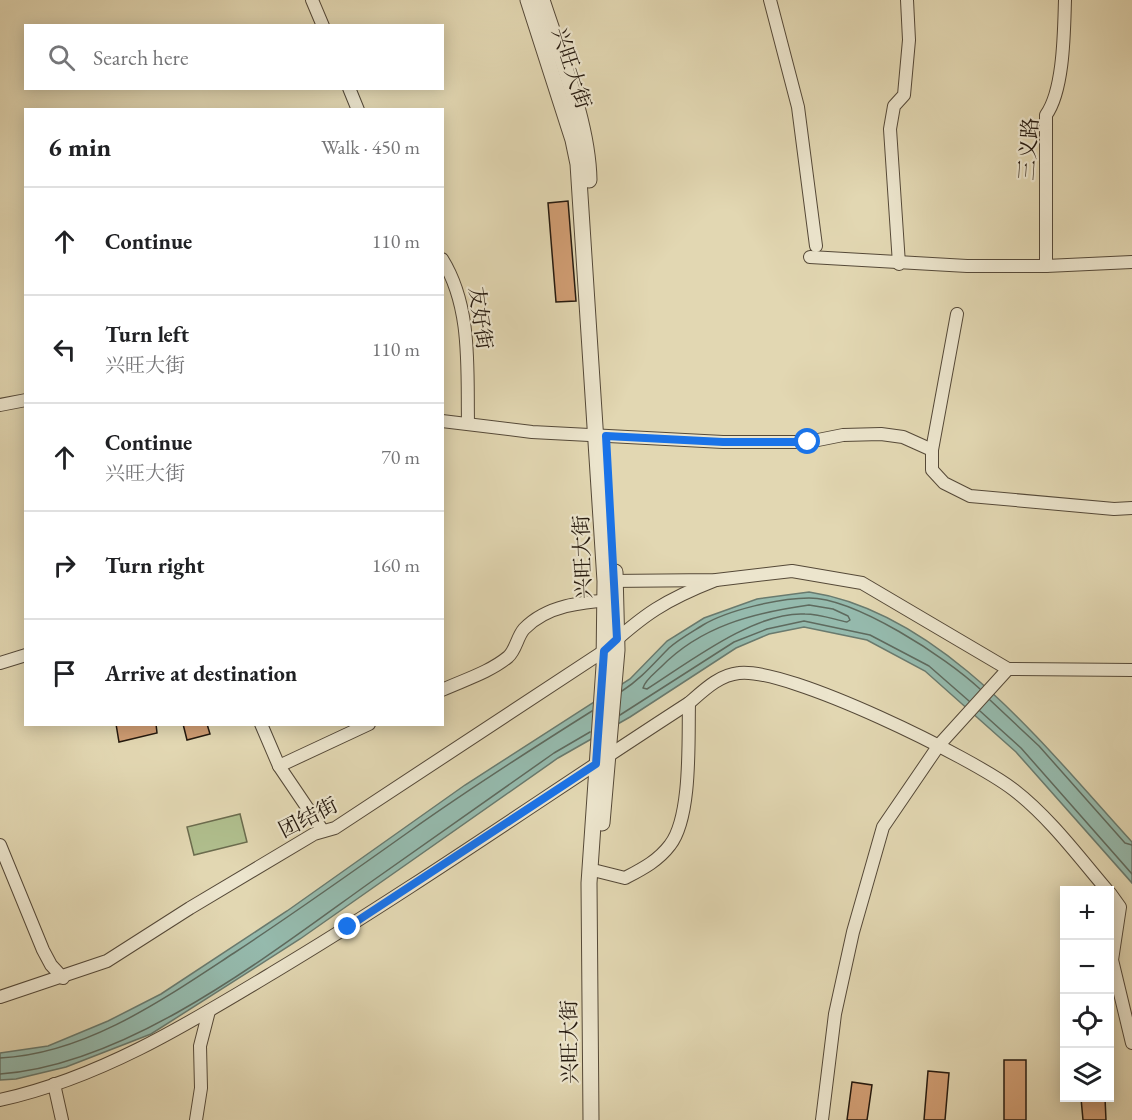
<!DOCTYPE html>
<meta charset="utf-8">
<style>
body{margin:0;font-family:"EB Garamond","Noto Serif SC",serif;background:#f6f6f6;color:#202124}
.controls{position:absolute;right:18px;bottom:18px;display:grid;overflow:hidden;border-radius:0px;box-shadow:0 3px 15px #0003}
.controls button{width:54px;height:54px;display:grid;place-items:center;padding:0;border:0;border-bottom:2px solid #e0e0e0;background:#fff;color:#202124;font:30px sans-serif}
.stop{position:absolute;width:18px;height:18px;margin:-14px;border:4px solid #1a73e8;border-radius:50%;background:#fff}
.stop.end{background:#1a73e8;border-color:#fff;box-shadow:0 2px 6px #0008}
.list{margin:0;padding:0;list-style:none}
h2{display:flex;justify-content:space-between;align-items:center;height:78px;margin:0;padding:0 24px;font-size:26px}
h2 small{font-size:20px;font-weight:400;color:#757577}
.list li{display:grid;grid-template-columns:39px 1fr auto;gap:18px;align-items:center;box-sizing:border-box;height:108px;padding:0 24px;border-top:2px solid #e0e0e0}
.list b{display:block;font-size:22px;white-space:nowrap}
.list p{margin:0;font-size:20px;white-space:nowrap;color:#757577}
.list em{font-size:20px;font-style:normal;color:#757577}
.icon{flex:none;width:33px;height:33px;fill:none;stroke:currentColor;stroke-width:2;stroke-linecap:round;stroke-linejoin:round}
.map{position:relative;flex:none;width:1132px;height:1120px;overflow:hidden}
.search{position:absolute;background:#fff;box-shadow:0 3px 15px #0003;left:24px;top:24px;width:420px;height:66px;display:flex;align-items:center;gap:15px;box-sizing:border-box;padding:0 21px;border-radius:0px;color:#757577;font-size:22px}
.panel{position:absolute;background:#fff;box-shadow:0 3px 15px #0003;left:24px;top:108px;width:420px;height:618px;border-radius:0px}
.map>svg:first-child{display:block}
.green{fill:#b0bf8e;stroke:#6b6c4e;stroke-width:1.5}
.water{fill:#95baad;stroke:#697a6e;stroke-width:1.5}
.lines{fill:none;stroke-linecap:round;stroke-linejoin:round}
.shore{stroke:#5e6a5e;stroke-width:1.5}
.building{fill:#d09d73;stroke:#261a0f;stroke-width:1.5}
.minor-casing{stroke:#554938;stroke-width:14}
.tertiary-casing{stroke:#554938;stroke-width:17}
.minor{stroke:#ece5cd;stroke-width:12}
.tertiary{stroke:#ece5cd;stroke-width:15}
.route{stroke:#1a73e8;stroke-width:8}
.labels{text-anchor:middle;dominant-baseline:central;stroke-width:4.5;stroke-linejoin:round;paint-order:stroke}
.street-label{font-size:21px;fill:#261a0f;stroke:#ece5cd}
</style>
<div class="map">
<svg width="1132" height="1120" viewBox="0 0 1132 1120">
<rect width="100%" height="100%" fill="#e2d7b2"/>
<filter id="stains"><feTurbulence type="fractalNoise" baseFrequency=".00333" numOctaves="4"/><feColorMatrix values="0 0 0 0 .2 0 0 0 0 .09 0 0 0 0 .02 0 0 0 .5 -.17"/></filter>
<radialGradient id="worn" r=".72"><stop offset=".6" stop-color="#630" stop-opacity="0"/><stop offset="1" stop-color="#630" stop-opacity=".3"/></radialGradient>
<polygon class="green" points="240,814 247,842 194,855 187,827"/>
<path class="water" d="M 809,592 C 942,612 1046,748 1132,842 L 1132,883 L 1016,752 L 925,671 L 867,640 L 804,627 L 769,634 L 736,648 L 630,717 L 558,758 L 300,939 L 151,1034 L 66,1067 L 16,1079 L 0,1080 L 0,1053 L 48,1046 L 108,1021 L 161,994 L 287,911 L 465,785 L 630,679 L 667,641 L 704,618 L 757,599 Z"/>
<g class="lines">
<g class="shore">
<path d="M 809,605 L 833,609 L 848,616 L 850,620 L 847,622 C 833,619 819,614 805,614 C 755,611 688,663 647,689 L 643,688 C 645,680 655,673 661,667 C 701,626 753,613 809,605 Z"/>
<path d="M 622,691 C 641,679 654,663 669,648 C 679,639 692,632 703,625 C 728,610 780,598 809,598 C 855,598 946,657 980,689"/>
<polyline points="990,700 1039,746 1125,843 1132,845"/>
<polyline points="980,711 1021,748 1132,874"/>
<polyline points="620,715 734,642 767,629 804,621 870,635 929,666 969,701"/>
<path d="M 0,1058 C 86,1054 164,999 234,953 C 293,914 351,873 410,831 C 469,789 530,750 592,711"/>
<path d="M 0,1074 C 128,1065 266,957 368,884 C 430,840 492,796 554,753 L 590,732"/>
</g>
</g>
<g class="building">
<polygon points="568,201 576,301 556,302 548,203"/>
<polygon points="116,724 156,724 157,733 119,742"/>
<polygon points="183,724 207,724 210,734 187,740"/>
<rect x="1004" y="1060" width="22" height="60"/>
<polygon points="928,1071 949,1073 945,1120 924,1120"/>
<polygon points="852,1082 872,1085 867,1120 847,1120"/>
<polygon points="1081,1098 1105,1098 1106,1120 1083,1120"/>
</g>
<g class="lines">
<g class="minor-casing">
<g id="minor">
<polyline points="312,0 323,26"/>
<polyline points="770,0 798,107 816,246"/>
<polyline points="349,88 358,110"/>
<polyline points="810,257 967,266 1046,266 1132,262"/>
<path d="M 442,259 C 472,307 467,368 468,423"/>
<polyline points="899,264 890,129 894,106 904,95 909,40 907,0"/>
<path d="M 1046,266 L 1046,115 C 1064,90 1064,31 1065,0"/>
<polyline points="0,405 26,400"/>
<polyline points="442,421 532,432 723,442 808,442 843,435 881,434 903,437 932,450 932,470 944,483 970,496 1114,509 1132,508"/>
<polyline points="932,450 957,314"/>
<polyline points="609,581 716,580 792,571 862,583 1008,669"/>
<polyline points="0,663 26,655"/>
<polyline points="1008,669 1132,670"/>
<path d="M 442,690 C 464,680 490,672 508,657 C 516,650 517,637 524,629 C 547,605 582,602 613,600"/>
<polyline points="261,724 279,766 323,831"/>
<polyline points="279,766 369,724"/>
<polyline points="0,845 43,950 51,965 63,978"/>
<path d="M 597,871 L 625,878 C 642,869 658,861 670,845 C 692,817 688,739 689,703"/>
<polyline points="1110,893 1120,907 1112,960 1132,1043"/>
<path d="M 0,997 L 107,961 L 190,908 L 314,834 L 335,828 L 604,651 C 644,614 665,600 716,580"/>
<polyline points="54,1084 62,1120"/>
<path d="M 0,1100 C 100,1078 188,1024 274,972 C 416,887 551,792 689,703 C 704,690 719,675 739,673 C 788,667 973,758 1014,790 C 1050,818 1078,856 1107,890"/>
<polyline points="196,1120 201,1088 200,1046 209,1011"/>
<polyline points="822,1120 835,1014 853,932 883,827 939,745 1008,669"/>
</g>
</g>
<g class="tertiary-casing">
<g id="tertiary">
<polyline points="528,0 573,140 578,164 605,581 604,666 589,883 591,1120"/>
<path d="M 542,0 C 560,56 588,122 589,180"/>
<polyline points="602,823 617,650 615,572"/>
</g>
</g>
<use href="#minor" class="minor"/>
<use href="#tertiary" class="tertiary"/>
</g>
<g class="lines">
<polyline class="route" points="348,927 596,764 604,651 617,639 606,436 723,442 808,442"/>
</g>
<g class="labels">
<g class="street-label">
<text transform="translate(572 68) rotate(72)">兴旺大街</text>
<text transform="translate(1028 149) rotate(-86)">三义路</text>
<text transform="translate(481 318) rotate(82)">友好街</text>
<text transform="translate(582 557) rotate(-92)">兴旺大街</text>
<text transform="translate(308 817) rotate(-27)">团结街</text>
<text transform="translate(569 1042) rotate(-91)">兴旺大街</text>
</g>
</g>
<rect width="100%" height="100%" filter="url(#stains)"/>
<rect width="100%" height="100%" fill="url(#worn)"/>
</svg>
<div class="controls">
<button>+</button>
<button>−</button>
<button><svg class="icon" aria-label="locate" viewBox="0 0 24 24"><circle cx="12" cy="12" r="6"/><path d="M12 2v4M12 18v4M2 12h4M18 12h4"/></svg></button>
<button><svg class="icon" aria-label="layers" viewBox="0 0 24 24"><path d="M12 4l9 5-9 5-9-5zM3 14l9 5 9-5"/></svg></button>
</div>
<div class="stop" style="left:808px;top:442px"></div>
<div class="stop end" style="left:348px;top:927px"></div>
<div class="search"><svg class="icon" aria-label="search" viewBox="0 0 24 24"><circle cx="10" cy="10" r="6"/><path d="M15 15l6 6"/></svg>Search here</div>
<section class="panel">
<h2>6 min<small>Walk · 450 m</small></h2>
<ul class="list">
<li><svg class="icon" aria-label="ahead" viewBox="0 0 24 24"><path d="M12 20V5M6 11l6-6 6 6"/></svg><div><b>Continue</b></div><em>110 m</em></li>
<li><svg class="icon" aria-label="left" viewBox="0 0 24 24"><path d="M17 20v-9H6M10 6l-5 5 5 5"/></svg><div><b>Turn left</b><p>兴旺大街</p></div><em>110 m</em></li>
<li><svg class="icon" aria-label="ahead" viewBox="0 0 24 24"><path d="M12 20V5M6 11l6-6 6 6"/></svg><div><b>Continue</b><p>兴旺大街</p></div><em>70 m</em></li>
<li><svg class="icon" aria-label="right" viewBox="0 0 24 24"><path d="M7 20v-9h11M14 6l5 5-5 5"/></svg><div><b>Turn right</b></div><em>160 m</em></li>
<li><svg class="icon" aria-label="arrive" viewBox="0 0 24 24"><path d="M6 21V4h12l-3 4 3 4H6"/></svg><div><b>Arrive at destination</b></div></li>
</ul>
</section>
</div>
